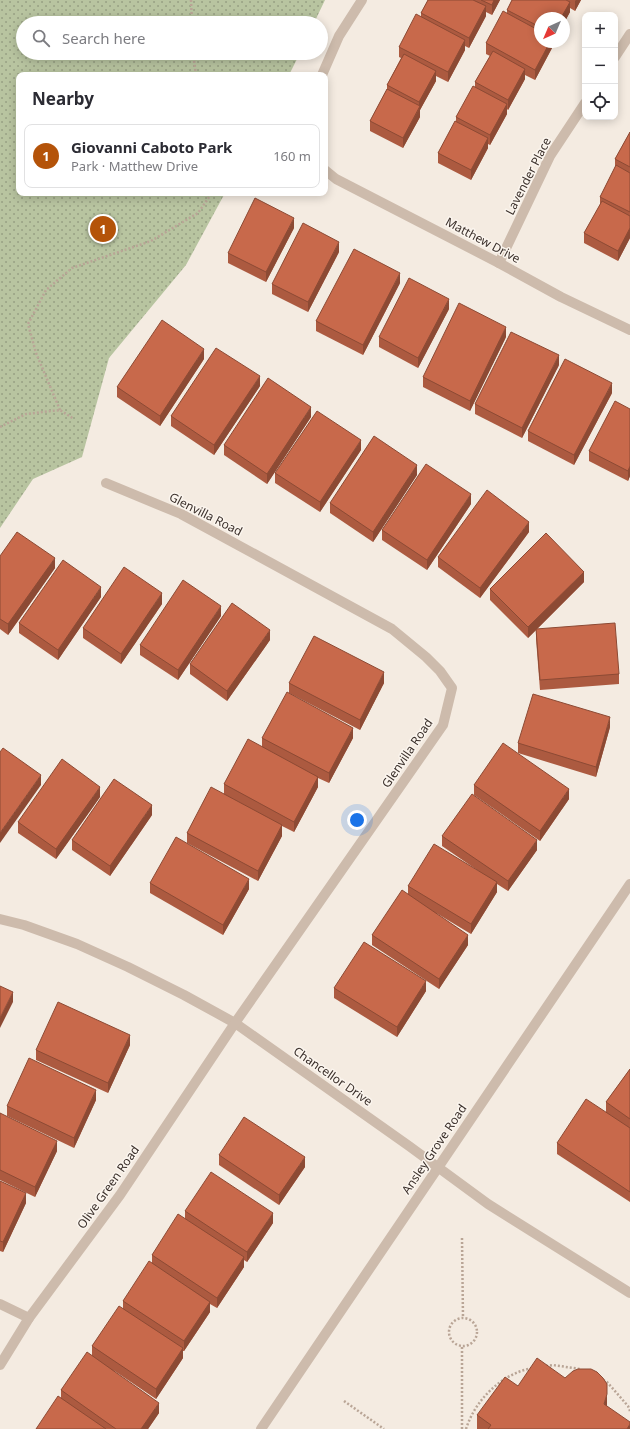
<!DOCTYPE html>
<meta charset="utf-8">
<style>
body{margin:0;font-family:"Noto Sans",sans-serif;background:#f7f7f7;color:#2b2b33}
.controls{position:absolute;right:12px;top:12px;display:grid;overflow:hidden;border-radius:8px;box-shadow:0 2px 10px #0003}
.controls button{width:36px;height:36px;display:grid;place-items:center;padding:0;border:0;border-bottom:1px solid #e1e1e2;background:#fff;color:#2b2b33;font:20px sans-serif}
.compass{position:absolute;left:534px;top:12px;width:36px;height:36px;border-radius:50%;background:#fff;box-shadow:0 2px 10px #0003;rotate:224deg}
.you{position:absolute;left:357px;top:820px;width:14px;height:14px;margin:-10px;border:3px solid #fff;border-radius:50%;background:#1a73e8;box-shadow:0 0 0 6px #1a73e833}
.badge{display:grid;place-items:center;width:26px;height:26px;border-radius:50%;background:#b45309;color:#fff;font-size:13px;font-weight:700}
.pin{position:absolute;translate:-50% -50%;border:2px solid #fff;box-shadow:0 1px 4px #0006}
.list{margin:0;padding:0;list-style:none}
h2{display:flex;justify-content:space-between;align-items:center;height:52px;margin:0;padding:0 16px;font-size:17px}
h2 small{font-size:13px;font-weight:400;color:#7c7c81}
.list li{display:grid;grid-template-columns:26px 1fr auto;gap:12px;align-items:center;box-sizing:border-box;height:64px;margin:0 8px 8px;padding:0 8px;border:1px solid #e1e1e2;border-radius:8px}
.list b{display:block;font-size:15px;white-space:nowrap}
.list p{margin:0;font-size:13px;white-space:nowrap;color:#7c7c81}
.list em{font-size:13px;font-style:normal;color:#7c7c81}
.icon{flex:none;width:22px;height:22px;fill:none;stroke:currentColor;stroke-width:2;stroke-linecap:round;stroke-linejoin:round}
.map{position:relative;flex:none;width:630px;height:1429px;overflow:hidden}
.search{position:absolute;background:#fff;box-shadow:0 2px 10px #0003;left:16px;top:16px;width:312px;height:44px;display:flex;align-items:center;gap:10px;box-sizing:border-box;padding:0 14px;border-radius:22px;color:#7c7c81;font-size:15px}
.panel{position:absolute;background:#fff;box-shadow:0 2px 10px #0003;left:16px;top:72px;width:312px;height:124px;border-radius:8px}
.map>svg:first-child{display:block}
.park{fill:url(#park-dots)}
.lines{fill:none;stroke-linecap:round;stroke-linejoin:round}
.path{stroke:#b9a596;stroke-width:2.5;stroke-dasharray:2 2;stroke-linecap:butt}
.minor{stroke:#cdbbac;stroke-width:10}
.wall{fill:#ac5a40}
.shaded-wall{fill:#8c4a34}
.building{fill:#c8694b;stroke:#8c4a34}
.labels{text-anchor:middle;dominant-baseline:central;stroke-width:3;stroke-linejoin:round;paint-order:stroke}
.street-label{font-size:12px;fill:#3b302b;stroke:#fbf5ee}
</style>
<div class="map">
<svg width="630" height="1429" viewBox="0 0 630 1429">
<defs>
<pattern id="park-dots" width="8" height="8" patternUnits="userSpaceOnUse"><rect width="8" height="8" fill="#b8c4a0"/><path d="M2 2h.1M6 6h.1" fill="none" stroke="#97a083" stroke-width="1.8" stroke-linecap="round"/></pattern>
</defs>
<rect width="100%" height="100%" fill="#f4ebe1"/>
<polygon class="park" points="0,0 325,0 314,23 23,23 23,53 300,53 289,75 19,75 19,193 225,193 186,265 109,358 82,457 33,479 0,528"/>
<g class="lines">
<g class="path">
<polyline points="191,0 192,23"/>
<polyline points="124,53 130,55 147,53"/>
<polyline points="193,53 196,75"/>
<polyline points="60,410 36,353 28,324 46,290 72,268 151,241 198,213 212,193"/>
<polyline points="0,427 26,414 60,410 74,419"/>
<polyline points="462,1238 463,1318"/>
<circle cx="463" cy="1332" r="14"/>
<polyline points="546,1366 553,1365 580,1369"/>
<polyline points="603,1380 607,1382 628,1406 630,1411"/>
<polyline points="344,1401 384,1429"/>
<polyline points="462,1429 462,1346"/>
<path d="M 466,1429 C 475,1400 502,1373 533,1368"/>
</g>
<g class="minor">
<polyline points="615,57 630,34"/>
<polyline points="322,75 339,36 362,0"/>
<polyline points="325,170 336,179 499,263 561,297 630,330"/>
<polyline points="499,263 550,156 585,103"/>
<polyline points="0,919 24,925 77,944 128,967 184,995 235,1023 409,1146 488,1204 630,1293"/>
<polyline points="0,1304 29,1318"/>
<polyline points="0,1365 29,1318 120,1195 235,1023 443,725 452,688 440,671 426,657 392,629 181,514 106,483"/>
<polyline points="261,1429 630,884"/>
</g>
</g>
<g class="wall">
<polygon points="428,0 500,0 492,15 486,12 486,16 469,48 465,46 465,50 448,82 436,76 436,81 420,110 420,117 403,148 370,131 370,121 387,89 387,85 401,58 399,57 399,47 421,17 421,13"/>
<polygon points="512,0 581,0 575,11 570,8 570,12 564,23 564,18 540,18 540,42 554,42 553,44 552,44 552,48 535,80 525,75 525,79 508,110 507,109 507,114 490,145 488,144 488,148 471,180 438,163 438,153 456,121 456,117 475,88 475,82 490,56 486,54 486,43 507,13 507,10"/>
<polygon points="630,132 630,238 618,261 584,243 584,233 600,205 600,197 615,167 615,159"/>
<polygon points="294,228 266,282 228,263 228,253"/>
<polygon points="339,252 308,312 272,294 272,284"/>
<polygon points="400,283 363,355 316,331 316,321"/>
<polygon points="449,309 418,368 379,347 379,337"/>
<polygon points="506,337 470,411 423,387 423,377"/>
<polygon points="204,359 160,426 117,397 117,387"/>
<polygon points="559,365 522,438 475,414 475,404"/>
<polygon points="260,386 214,455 171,426 171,416"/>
<polygon points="612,393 574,465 528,441 528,431"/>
<polygon points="630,409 630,476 628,481 589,461 589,451"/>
<polygon points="311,417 267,484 224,455 224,445"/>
<polygon points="361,450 320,512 275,483 275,473"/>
<polygon points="417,475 373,542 330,513 330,503"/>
<polygon points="471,504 427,570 382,540 382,530"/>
<polygon points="529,532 480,598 438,567 438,557"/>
<polygon points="0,556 55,568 8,635 0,629"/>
<polygon points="584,582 528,638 490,600 490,589"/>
<polygon points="101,597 58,660 19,633 19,623"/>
<polygon points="162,604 121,664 83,638 83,628"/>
<polygon points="221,616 178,680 140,655 140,645"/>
<polygon points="536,629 619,674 619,684 540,690 536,639"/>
<polygon points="270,640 227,701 190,674 190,664"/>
<polygon points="289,683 384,683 360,730 289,693"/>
<polygon points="610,727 596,777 518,753 518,743"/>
<polygon points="262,738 353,738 329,783 318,778 318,787 294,832 282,826 282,836 258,881 187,843 187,833 224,794 224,784 262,747"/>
<polygon points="474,785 569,799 540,841 474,795"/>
<polygon points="100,797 56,859 18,833 18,822"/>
<polygon points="152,815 110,876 72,850 72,840"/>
<polygon points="442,836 537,850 508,891 497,884 497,892 471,934 436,913 468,945 439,989 372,945 372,935 408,895 408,886 480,872 442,846"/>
<polygon points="150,883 249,889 223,935 150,893"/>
<polygon points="334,988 426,991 397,1037 334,998"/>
<polygon points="130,1045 108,1093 36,1060 36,1050"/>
<polygon points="630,1069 630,1202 557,1154 557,1143 606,1112 606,1102"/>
<polygon points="96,1100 74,1148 7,1116 7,1106"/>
<polygon points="0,1113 57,1151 35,1197 0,1180"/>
<polygon points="219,1155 305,1167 279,1205 219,1165"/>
<polygon points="0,1181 26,1203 3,1252 0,1251"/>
<polygon points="185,1211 273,1223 247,1262 244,1260 244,1267 217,1308 210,1304 210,1312 184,1351 183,1351 183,1358 156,1399 113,1370 159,1413 148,1429 36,1429 61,1399 61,1390 92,1355 92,1346 123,1308 123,1301 152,1263 152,1255 185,1219"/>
<polygon points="565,1378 607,1406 630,1429 477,1429 477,1415 518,1386"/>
</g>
<g class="shaded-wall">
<polygon points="494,0 500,0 492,15 492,5"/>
<polygon points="576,0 581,0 575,11 575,1"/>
<polygon points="570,2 570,12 564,23 564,18 561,18"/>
<polygon points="486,6 486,16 469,48 469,38"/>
<polygon points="465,40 465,50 448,82 448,72"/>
<polygon points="550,42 552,42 552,48 535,80 535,70"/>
<polygon points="525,69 525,79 508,110 508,100"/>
<polygon points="436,71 436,81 420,110 420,117 403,148 403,138 419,109 419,102"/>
<polygon points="507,104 507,114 490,145 490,135"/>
<polygon points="488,138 488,148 471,180 471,170"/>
<polygon points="294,218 294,228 266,282 266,272"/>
<polygon points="630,228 630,238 618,261 618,251"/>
<polygon points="339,242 339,252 308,312 308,302"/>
<polygon points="400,273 400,283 363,355 363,345"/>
<polygon points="449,299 449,309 418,368 418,358"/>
<polygon points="506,327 506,337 470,411 470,401"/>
<polygon points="204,349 204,359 160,426 160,416"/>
<polygon points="559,355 559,365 522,438 522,428"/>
<polygon points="260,376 260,386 214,455 214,445"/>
<polygon points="612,383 612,393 574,465 574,455"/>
<polygon points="311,407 311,417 267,484 267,474"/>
<polygon points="361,440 361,450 320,512 320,502"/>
<polygon points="417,465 417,475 373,542 373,532"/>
<polygon points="630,466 630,476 628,481 628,471"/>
<polygon points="471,494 471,504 427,570 427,560"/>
<polygon points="529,522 529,532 480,598 480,588"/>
<polygon points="55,558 55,568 8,635 8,624"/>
<polygon points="584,572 584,582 528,638 528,627"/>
<polygon points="101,587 101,597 58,660 58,650"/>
<polygon points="162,593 162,604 121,664 121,654"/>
<polygon points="221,606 221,616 178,680 178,670"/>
<polygon points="270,630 270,640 227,701 227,691"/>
<polygon points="384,672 384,683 360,730 360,720"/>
<polygon points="610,717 610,727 596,777 596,767"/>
<polygon points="353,728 353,738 329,783 329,773"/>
<polygon points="41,775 41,785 0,843 0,833"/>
<polygon points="318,777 318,787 294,832 294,822"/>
<polygon points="100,787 100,797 56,859 56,849"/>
<polygon points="569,789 569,799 540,841 540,831"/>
<polygon points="152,805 152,815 110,876 110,866"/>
<polygon points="282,825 282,836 258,881 258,871"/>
<polygon points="537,840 537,850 508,891 508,881"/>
<polygon points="249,879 249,889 223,935 223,925"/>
<polygon points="497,882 497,892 471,934 471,924"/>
<polygon points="468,935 468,945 439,989 439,979"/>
<polygon points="426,981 426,991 397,1037 397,1027"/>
<polygon points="13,992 13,1002 0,1028 0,1018"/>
<polygon points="130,1035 130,1045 108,1093 108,1083"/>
<polygon points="96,1090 96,1100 74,1148 74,1138"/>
<polygon points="57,1141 57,1151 35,1197 35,1187"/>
<polygon points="305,1157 305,1167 279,1205 279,1195"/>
<polygon points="26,1193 26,1203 3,1252 3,1242"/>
<polygon points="273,1213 273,1223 247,1262 247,1252"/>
<polygon points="244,1257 244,1267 217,1308 217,1298"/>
<polygon points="210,1302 210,1312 184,1351 184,1341"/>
<polygon points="183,1348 183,1358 156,1399 156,1389"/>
<polygon points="607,1394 607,1412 604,1404"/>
<polygon points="159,1403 159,1413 148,1429 141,1429"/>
<polygon points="630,1424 630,1429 627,1429"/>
</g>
<g class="building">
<polygon points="428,0 473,0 486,6 469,38 421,13"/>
<polygon points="481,0 494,0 492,5"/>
<polygon points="512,0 566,0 570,2 561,18 540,18 540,27 507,10"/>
<polygon points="503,11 540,31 540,42 550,42 535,70 486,43"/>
<polygon points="416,14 465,40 448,72 399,47"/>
<polygon points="493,51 525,69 508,100 475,82"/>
<polygon points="404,54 436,71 419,102 387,85"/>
<polygon points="473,86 507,104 490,135 456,117"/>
<polygon points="387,89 420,106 403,138 370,121"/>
<polygon points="455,121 488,138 471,170 438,153"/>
<polygon points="630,132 630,167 615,159"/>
<polygon points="616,165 630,173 630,212 600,197"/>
<polygon points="255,198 294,218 266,272 228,253"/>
<polygon points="602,201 630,216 630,228 618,251 584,233"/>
<polygon points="303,223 339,242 308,302 272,284"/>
<polygon points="354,249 400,273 363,345 316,321"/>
<polygon points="409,278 449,299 418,358 379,337"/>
<polygon points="459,303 506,327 470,401 423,377"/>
<polygon points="162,320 204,349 160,416 117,387"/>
<polygon points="511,332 559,355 522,428 475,404"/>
<polygon points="216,348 260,376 214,445 171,416"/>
<polygon points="565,359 612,383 574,455 528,431"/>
<polygon points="268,378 311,407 267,474 224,445"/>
<polygon points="615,401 630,409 630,466 628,471 589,451"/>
<polygon points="317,411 361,440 320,502 275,473"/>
<polygon points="374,436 417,465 373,532 330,503"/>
<polygon points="426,464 471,494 427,560 382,530"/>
<polygon points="487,490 529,522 480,588 438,557"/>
<polygon points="17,532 55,558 8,624 0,619 0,556"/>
<polygon points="546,533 584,572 528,627 490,589"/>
<polygon points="63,560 101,587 58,650 19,623"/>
<polygon points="124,567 162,593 121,654 83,628"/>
<polygon points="183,580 221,606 178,670 140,645"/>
<polygon points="232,603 270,630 227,691 190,664"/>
<polygon points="615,623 619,674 540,680 536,629"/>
<polygon points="314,636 384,672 360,720 289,683"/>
<polygon points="287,692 353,728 329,773 262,738"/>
<polygon points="533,694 610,717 596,767 518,743"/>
<polygon points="248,739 318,777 294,822 224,784"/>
<polygon points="503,743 569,789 540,831 474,785"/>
<polygon points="3,748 41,775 0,833 0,752"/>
<polygon points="62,759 100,787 56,849 18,822"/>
<polygon points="114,779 152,805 110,866 72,840"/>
<polygon points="211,787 282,825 258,871 187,833"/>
<polygon points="472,794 537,840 508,881 442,836"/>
<polygon points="176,837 249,879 223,925 150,883"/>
<polygon points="434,844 497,882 471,924 408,886"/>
<polygon points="402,890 468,935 439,979 372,935"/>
<polygon points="364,942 426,981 397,1027 334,988"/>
<polygon points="0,986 13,992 0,1018"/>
<polygon points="58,1002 130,1035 108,1083 36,1050"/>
<polygon points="29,1058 96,1090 74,1138 7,1106"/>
<polygon points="630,1069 630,1119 606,1102"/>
<polygon points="586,1099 630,1128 630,1192 557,1143"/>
<polygon points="0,1113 57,1141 35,1187 0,1170"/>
<polygon points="244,1117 305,1157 279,1195 219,1155"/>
<polygon points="211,1172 273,1213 247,1252 185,1211"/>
<polygon points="0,1181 26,1193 3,1242 0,1241"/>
<polygon points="178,1214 244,1257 217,1298 152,1255"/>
<polygon points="149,1261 210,1302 184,1341 123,1301"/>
<polygon points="119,1306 183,1348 156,1389 92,1346"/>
<polygon points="87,1352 159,1403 141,1429 116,1429 61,1390"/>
<polygon points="537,1358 565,1378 573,1371 578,1369 591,1369 597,1372 603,1378 607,1384 607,1394 604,1404 630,1422 630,1424 627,1429 488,1429 491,1425 477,1415 505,1377 518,1386"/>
<polygon points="58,1396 106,1429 36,1429"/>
</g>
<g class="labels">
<g class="street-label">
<text transform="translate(528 176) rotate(-63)">Lavender Place</text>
<text transform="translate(483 240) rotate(28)">Matthew Drive</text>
<text transform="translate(206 514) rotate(27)">Glenvilla Road</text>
<text transform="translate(407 753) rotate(-56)">Glenvilla Road</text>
<text transform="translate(333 1076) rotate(35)">Chancellor Drive</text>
<text transform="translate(434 1149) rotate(-56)">Ansley Grove Road</text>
<text transform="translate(108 1187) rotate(-55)">Olive Green Road</text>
</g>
</g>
</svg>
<div class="controls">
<button>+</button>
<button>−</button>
<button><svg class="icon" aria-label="locate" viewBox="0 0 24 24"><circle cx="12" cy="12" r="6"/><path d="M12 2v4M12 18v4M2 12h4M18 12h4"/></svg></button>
</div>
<svg class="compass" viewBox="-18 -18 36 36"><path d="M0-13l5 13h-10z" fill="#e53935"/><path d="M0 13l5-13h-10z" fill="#7c7c81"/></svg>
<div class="you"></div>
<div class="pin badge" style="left:103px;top:229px">1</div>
<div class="search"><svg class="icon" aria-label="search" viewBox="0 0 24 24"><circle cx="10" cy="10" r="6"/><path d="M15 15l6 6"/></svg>Search here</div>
<section class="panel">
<h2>Nearby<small></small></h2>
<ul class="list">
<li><span class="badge">1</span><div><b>Giovanni Caboto Park</b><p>Park · Matthew Drive</p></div><em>160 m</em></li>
</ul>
</section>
</div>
